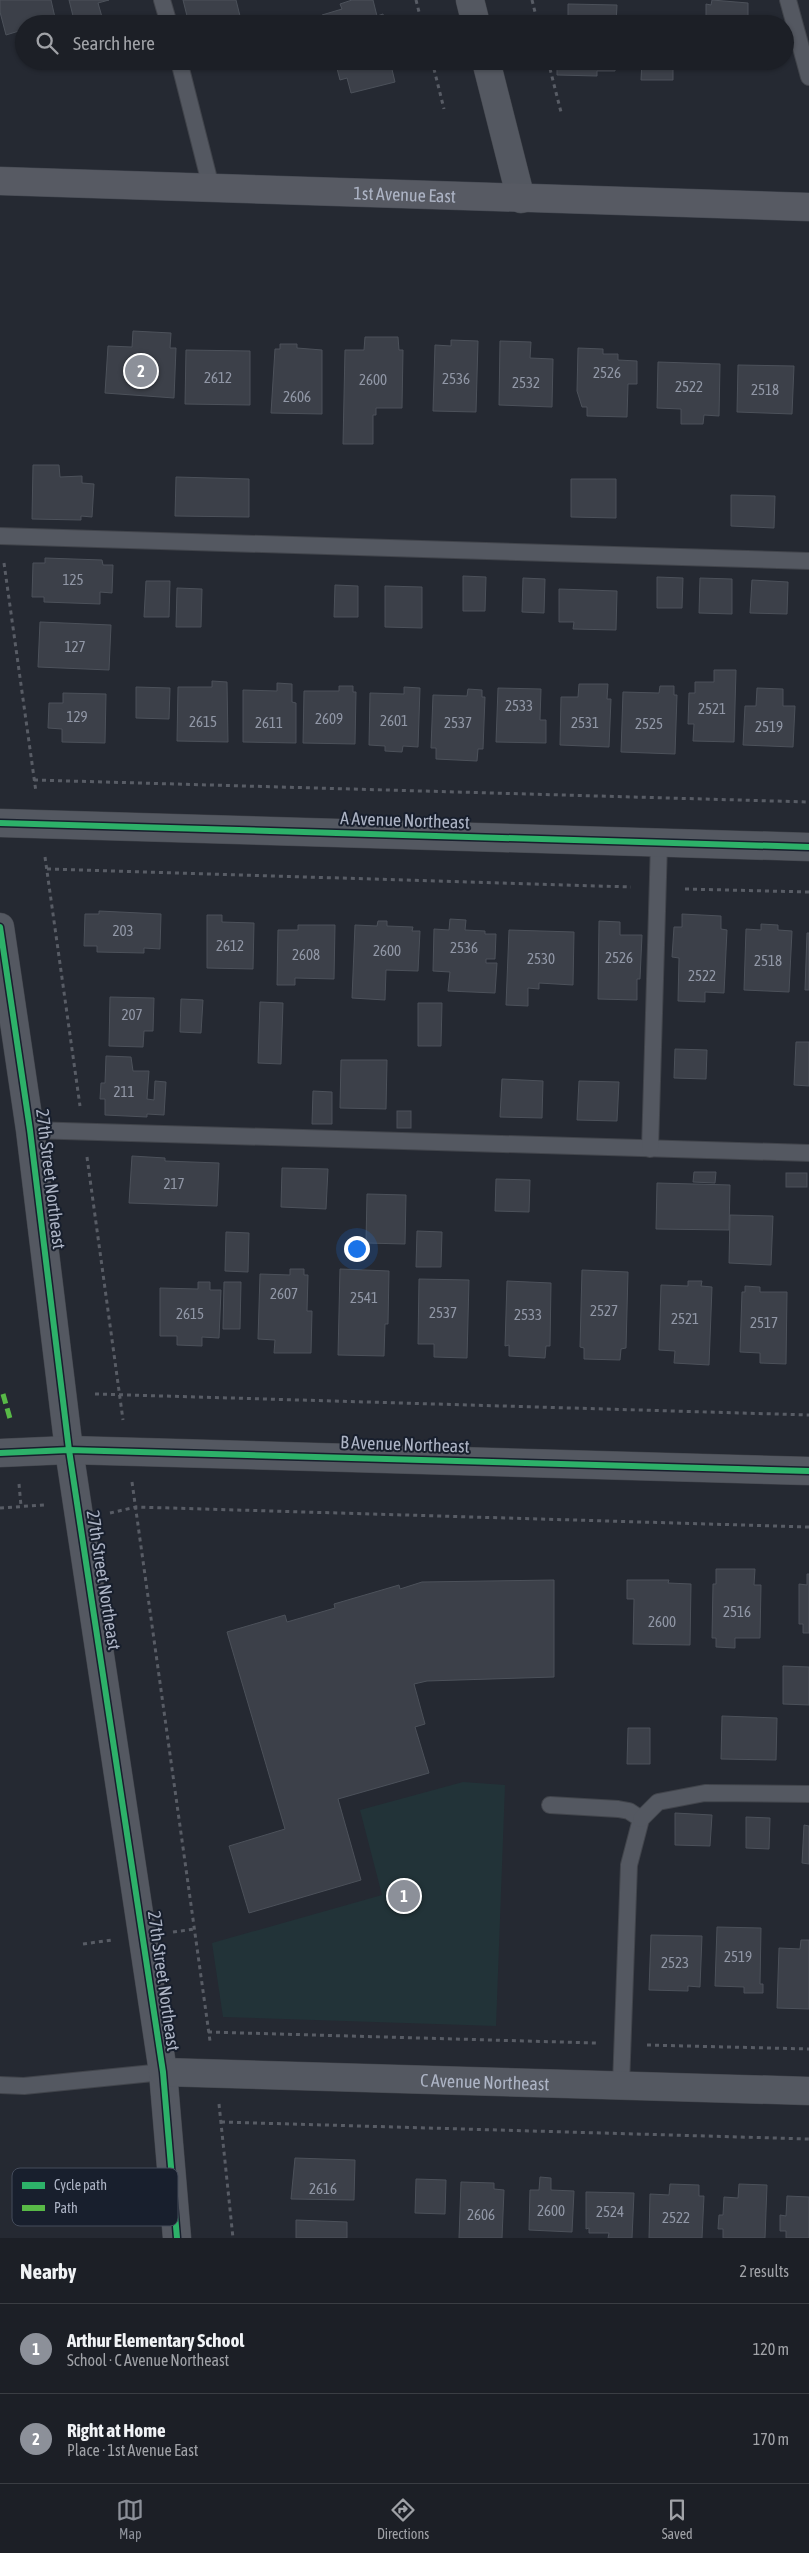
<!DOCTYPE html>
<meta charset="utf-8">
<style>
body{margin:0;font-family:"Asap Condensed",sans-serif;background:#25272e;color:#f1f3f6}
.you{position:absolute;left:356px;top:1248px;width:18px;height:18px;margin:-12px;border:4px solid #fff;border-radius:50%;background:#1a73e8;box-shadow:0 0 0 8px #1a73e833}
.badge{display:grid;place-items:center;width:32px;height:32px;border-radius:50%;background:#8c9099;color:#fff;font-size:16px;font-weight:700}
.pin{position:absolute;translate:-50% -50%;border:2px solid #fff;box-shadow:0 1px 5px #0006}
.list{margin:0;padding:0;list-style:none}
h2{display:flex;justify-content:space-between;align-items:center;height:65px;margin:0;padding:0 20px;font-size:21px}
h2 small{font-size:16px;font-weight:400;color:#a0a2a7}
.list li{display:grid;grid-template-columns:32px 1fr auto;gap:15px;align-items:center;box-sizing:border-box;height:90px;padding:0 20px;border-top:1px solid #3a3d43}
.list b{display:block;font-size:19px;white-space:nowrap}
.list p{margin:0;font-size:16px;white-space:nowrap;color:#a0a2a7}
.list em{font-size:16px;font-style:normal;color:#a0a2a7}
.icon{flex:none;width:28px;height:28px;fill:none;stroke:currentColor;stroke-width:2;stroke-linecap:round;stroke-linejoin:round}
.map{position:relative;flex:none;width:809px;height:2238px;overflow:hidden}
.search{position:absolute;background:#1c1f26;box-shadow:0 1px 4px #0004;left:15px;right:15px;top:15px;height:55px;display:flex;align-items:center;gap:12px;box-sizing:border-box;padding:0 18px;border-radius:28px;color:#a0a2a7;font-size:19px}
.sheet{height:245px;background:#1c1f26}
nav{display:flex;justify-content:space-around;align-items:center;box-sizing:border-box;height:70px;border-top:1px solid #3a3d43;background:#1c1f26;font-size:14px;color:#a0a2a7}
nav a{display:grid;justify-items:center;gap:2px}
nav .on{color:#8c9099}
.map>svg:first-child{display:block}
.green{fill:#223338}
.building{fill:#3c4049;stroke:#4c515a}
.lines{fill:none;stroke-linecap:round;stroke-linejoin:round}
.lane-casing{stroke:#41444b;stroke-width:18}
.street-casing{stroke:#41444b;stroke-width:29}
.primary-casing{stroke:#42464f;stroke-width:29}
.path{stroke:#585c65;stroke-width:3;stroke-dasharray:4 4;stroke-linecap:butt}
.lane{stroke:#545861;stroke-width:16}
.street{stroke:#545861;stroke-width:28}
.primary{stroke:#575a63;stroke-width:28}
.quiet{stroke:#58b947;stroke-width:5;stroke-dasharray:10 5;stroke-linecap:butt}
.cycleway-casing{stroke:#181f2d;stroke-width:9}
.cycleway{stroke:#2db169;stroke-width:6}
.labels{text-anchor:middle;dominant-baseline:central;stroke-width:4;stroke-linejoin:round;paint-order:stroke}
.number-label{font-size:15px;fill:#9197a6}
.street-label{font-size:18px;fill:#adb4c5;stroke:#181f2d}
.key{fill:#181f2d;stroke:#454c5b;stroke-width:1}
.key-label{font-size:14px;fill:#adb4c5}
</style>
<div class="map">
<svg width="809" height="2238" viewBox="0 0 809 2238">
<rect width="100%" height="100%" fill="#252932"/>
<polygon class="green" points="463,1782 505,1785 496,2026 223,2017 212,1943 382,1895 360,1810"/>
<g class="building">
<polygon points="0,0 51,0 56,22 55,24 24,24 24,37 21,38 19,31 6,35 0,12"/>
<polygon points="69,0 109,0 98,3 102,17 77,24 75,24"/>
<polygon points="183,0 236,0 242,24 189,24"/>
<polygon points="352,0 373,0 377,16 383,14 386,24 325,24 322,15 342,9 340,4"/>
<polygon points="712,0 748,3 748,24 706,24 706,4 711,5"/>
<polygon points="568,4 617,5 616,24 568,24"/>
<polygon points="335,61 390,61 395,82 351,93 347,78 340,80"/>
<polygon points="557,61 616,61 615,71 597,71 597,76 557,75"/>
<polygon points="642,61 685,61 685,66 673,66 673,80 641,80"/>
<polygon points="709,61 743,61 743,65 709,64"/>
<polygon points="133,331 171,333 170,348 176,348 174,398 105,393 108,346 132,347"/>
<polygon points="365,337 398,337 399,350 403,350 402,408 376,408 376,415 373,415 373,444 343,444 345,350 364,350"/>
<polygon points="451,340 478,341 476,412 433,411 435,345 451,346"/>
<polygon points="500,341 531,342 530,358 553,359 552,407 499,405"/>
<polygon points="280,344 297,344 297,348 322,350 322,414 271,413 275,349 280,349"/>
<polygon points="578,348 603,349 603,354 618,354 618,360 637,361 637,384 628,384 627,417 587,416 587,407 582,407 577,391"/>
<polygon points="186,350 250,351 250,405 185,404"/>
<polygon points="658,362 720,364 719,416 704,415 703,424 681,424 681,409 657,408"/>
<polygon points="738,365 794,366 792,414 737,412"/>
<polygon points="33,465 59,465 60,477 82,476 82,483 94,484 92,517 81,516 81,520 32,519"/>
<polygon points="176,477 249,479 249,517 175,516"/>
<polygon points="571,479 616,479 616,518 571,517"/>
<polygon points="731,495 775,496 774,528 731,526"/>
<polygon points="45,558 102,560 103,565 113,565 112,593 100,592 100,604 44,602 44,597 32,597 33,563 45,563"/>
<polygon points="463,576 486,577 485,611 463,611"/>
<polygon points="657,577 683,578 682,608 657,608"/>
<polygon points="523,578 545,579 544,613 522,612"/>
<polygon points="700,578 732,579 732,614 699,613"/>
<polygon points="752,580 788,582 787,614 750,613"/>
<polygon points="146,581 170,581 169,617 144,617"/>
<polygon points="335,585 358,586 358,617 334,617"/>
<polygon points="385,586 422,587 422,628 385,627"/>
<polygon points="177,588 202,589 201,627 176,627"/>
<polygon points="559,589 617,591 616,630 573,629 574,622 559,622"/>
<polygon points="40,622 111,625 109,670 38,667"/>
<polygon points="714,670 736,670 734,742 693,741 694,724 688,724 689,693 695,693 695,682 714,682"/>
<polygon points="212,681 227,682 228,742 177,741 178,687 212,687"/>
<polygon points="277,683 292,684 292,702 296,703 296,743 243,742 243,690 277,691"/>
<polygon points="579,684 608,684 607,699 611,699 609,747 560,745 561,697 578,697"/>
<polygon points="339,686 353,686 353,692 356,692 355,744 303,743 304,691 339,691"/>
<polygon points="660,686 674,686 674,695 677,695 675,754 621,752 623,692 659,693"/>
<polygon points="136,687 170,688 169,719 136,718"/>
<polygon points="404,687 420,688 418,747 403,746 402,752 385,751 385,746 369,745 370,693 404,694"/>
<polygon points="498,688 541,689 540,720 546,720 546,743 496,742"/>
<polygon points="757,688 783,689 783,706 795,706 793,747 743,745 745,706 756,706"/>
<polygon points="468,689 482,690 482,697 485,697 483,749 478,749 477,761 436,759 436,748 431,748 433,695 467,696"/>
<polygon points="63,693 106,694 105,743 62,742 62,729 48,728 49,703 63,703"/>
<polygon points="99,911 161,914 160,949 144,948 144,953 97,952 97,946 84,946 85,914 99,914"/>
<polygon points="682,914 721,916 721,929 727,930 724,993 705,992 705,1002 678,1001 679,958 672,957 674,927 682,927"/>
<polygon points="207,915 222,915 222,922 254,923 253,969 207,968"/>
<polygon points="450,919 466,920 465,930 485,931 485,934 496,934 495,959 486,959 486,963 497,963 495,993 448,991 450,972 433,971 434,929 449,930"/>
<polygon points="378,921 387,921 387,926 413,927 412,931 420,931 418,971 386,970 385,1000 352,998 355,925 377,926"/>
<polygon points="599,921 620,922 620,935 642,935 640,979 637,979 637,1000 598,999"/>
<polygon points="761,924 778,925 778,930 792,931 789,992 744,990 746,929 761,930"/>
<polygon points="298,925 335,925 334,979 295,978 295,985 277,985 278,930 298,930"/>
<polygon points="509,930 574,932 573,985 539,983 539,989 528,988 528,1006 506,1005"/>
<polygon points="807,933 809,933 809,990 805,990"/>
<polygon points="110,997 154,998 153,1031 144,1031 143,1047 109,1046"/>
<polygon points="181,999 203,1000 201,1033 180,1032"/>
<polygon points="260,1002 283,1003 281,1064 258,1063"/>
<polygon points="418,1003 442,1003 441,1046 418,1046"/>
<polygon points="796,1042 809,1042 809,1086 794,1085"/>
<polygon points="675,1049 707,1050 706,1079 674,1078"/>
<polygon points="106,1056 131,1057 133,1071 149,1071 147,1099 154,1100 155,1081 166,1082 164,1115 147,1114 147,1117 105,1115 105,1099 100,1099 101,1083 105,1083"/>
<polygon points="341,1060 387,1060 386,1109 340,1108"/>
<polygon points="502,1079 543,1081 542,1118 500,1117"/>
<polygon points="579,1081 619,1082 617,1121 577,1120"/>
<polygon points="313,1091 332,1092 332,1124 312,1124"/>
<rect x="397" y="1111" width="14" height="17"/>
<polygon points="132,1156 165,1158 165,1161 219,1163 217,1206 129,1203"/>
<polygon points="282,1168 328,1169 326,1209 281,1207"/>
<polygon points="694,1172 716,1172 715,1183 693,1182"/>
<rect x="786" y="1173" width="21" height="14"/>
<polygon points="496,1179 530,1180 529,1212 495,1211"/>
<polygon points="657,1183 730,1185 729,1230 656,1229"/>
<polygon points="367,1194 406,1195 405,1244 366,1243"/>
<polygon points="730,1215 773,1216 771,1265 729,1263"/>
<polygon points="417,1231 442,1232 441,1267 416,1267"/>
<polygon points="226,1232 249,1233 248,1272 225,1271"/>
<polygon points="290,1269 304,1269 304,1275 308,1275 307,1311 312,1311 311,1353 274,1353 275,1340 258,1339 260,1274 290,1275"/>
<polygon points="340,1269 389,1271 388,1324 385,1324 384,1356 338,1355"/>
<polygon points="582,1270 628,1272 626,1348 621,1349 620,1360 584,1359 584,1348 580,1347"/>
<polygon points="419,1279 469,1280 467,1358 434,1357 434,1344 418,1344"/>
<polygon points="507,1281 551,1283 550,1346 546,1346 545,1358 509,1356 509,1345 505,1346"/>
<polygon points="688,1281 702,1281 701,1286 712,1287 709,1365 674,1363 675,1351 659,1350 661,1285 688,1286"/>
<polygon points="198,1282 210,1282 210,1290 221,1290 219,1338 202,1337 202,1346 177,1345 177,1336 160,1336 160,1288 198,1289"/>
<polygon points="224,1282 241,1282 240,1329 223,1329"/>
<polygon points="745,1286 760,1287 760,1292 787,1292 786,1364 760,1363 760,1353 740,1352 742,1292 745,1292"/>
<polygon points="716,1569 755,1569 754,1585 761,1585 760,1638 735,1638 735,1648 716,1647 716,1638 712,1638 713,1584 716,1584"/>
<polygon points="807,1574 809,1574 809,1633 803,1633 803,1624 799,1624 799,1584 807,1585"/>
<polygon points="554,1580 554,1677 427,1681 414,1684 425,1724 415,1727 429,1773 338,1799 361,1880 249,1913 229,1846 285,1829 227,1632 285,1615 287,1622 335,1608 334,1604 399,1585 400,1589 422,1582"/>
<polygon points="627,1580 669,1580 668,1583 691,1584 690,1645 633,1644 634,1599 627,1599"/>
<polygon points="783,1666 809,1667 809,1705 783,1704"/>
<polygon points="722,1716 777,1718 776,1760 721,1759"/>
<polygon points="628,1728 650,1728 650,1764 627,1764"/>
<polygon points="675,1813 712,1815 710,1846 675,1845"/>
<polygon points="746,1817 770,1818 769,1849 746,1848"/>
<polygon points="804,1825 809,1826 809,1864 802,1863"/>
<polygon points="717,1927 761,1928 760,1984 763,1984 763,1993 744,1993 744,1987 715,1986"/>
<polygon points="651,1935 702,1936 700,1987 688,1986 688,1991 649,1990"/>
<polygon points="801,1940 809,1940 809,2009 777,2008 779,1948 800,1949"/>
<polygon points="295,2158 355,2160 354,2200 291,2199"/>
<polygon points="540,2177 551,2178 551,2190 574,2191 572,2232 529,2230 530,2190 539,2190"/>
<polygon points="416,2179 446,2180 445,2214 415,2213"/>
<polygon points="461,2182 494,2183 494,2189 504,2190 502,2238 459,2238"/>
<polygon points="670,2184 699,2185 699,2196 704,2196 702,2238 649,2238 650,2194 669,2195"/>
<polygon points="739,2184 767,2185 765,2238 723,2238 723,2229 718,2229 719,2215 723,2215 724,2197 738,2198"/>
<polygon points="586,2192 634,2193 632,2238 608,2238 609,2233 589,2233 589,2228 586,2229"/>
<polygon points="787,2196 809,2197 809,2238 786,2238 786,2231 780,2231 780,2215 786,2216"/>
<polygon points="296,2220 347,2222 347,2238 296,2238"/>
</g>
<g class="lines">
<g class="lane-casing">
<g id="lane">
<polyline points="162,0 169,24"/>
<polyline points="788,0 809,77"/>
<polyline points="179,61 211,187"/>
<polyline points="0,536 809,561"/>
<polyline points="30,1130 809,1153"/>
<polyline points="650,1149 659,843"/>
<polyline points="550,1805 618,1809 629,1811 641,1819 629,1865 621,2085"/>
<polyline points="641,1819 658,1802 705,1793 809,1794"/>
<polyline points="0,2085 24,2086 163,2072"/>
</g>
</g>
<g class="street-casing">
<g id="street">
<polyline points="470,0 476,24"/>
<polyline points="486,61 521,199"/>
<polyline points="0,823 809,847"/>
<polyline points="0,927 30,1130 69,1450 163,2072 177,2238"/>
<polyline points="0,1453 69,1450 809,1471"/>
<path id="s1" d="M 163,2072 L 809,2091"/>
</g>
</g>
<g class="primary-casing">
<g id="primary">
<path id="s2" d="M 0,181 L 809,207"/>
</g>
</g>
<g class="path">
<polyline points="416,0 422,24"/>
<polyline points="532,0 538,24"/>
<polyline points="432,61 444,109"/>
<polyline points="548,61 561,112"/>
<polyline points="4,563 36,792"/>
<polyline points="34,780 809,802"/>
<polyline points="45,857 80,1106"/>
<polyline points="47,869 631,887"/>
<polyline points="685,889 809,892"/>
<polyline points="87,1157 123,1420"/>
<polyline points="95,1394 809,1415"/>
<polyline points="132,1482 210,2041"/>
<polyline points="19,1484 21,1506"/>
<polyline points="0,1508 44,1505"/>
<polyline points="110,1513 136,1507 809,1527"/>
<polyline points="173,1932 195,1929"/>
<polyline points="83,1944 112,1940"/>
<polyline points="208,2032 596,2043"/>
<polyline points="647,2045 809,2049"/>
<polyline points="219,2104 233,2238"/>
<polyline points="221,2122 809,2139"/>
</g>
<use href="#lane" class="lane"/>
<use href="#street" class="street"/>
<use href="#primary" class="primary"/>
<polyline class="quiet" points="3,1394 11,1422"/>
<g class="cycleway-casing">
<g id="cycleway">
<polyline points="0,823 809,847"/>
<polyline points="0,927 30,1130 69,1450 163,2072 177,2238"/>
<polyline points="0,1453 69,1450 809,1471"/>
</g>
</g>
<use href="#cycleway" class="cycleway"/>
</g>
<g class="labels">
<g class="number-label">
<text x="607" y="372">2526</text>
<text x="218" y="377">2612</text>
<text x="456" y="378">2536</text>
<text x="373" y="379">2600</text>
<text x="526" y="382">2532</text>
<text x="689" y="386">2522</text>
<text x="765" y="389">2518</text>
<text x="297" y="396">2606</text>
<text x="73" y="579">125</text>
<text x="75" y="646">127</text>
<text x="519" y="705">2533</text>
<text x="712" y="708">2521</text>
<text x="77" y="716">129</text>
<text x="329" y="718">2609</text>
<text x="394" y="720">2601</text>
<text x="203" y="721">2615</text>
<text x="269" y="722">2611</text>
<text x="458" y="722">2537</text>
<text x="585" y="722">2531</text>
<text x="649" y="723">2525</text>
<text x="769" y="726">2519</text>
<text x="123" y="930">203</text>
<text x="230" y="945">2612</text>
<text x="464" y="947">2536</text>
<text x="387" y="950">2600</text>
<text x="306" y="954">2608</text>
<text x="619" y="957">2526</text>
<text x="541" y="958">2530</text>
<text x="768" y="960">2518</text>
<text x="702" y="975">2522</text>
<text x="132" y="1014">207</text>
<text x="124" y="1091">211</text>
<text x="174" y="1183">217</text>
<text x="284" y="1293">2607</text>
<text x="364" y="1297">2541</text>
<text x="604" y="1310">2527</text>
<text x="443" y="1312">2537</text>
<text x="190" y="1313">2615</text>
<text x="528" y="1314">2533</text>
<text x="685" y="1318">2521</text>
<text x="764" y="1322">2517</text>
<text x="737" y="1611">2516</text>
<text x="662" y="1621">2600</text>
<text x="738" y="1956">2519</text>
<text x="675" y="1962">2523</text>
<text x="323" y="2188">2616</text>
<text x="551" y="2210">2600</text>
<text x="610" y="2211">2524</text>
<text x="481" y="2214">2606</text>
<text x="676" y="2217">2522</text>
</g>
<g class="street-label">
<text stroke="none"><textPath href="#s2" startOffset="405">1st Avenue East</textPath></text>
<text transform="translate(405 820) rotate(2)">A Avenue Northeast</text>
<text transform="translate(51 1179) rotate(83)">27th Street Northeast</text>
<text transform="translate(405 1444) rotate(2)">B Avenue Northeast</text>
<text transform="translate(104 1580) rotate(81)">27th Street Northeast</text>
<text transform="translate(164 1981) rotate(82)">27th Street Northeast</text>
<text stroke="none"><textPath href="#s1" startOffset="322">C Avenue Northeast</textPath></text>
</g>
</g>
<rect x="12" y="2168" width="166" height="58" rx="8" class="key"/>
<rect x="22" y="2182" width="23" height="7" fill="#2db169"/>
<rect x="22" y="2205" width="23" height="6" fill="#58b947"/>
<g class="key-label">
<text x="54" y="2190">Cycle path</text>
<text x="54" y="2213">Path</text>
</g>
</svg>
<div class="you"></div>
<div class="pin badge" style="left:404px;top:1896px">1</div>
<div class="pin badge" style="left:141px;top:371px">2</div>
<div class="search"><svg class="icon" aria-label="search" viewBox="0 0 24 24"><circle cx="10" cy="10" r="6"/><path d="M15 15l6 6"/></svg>Search here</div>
</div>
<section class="sheet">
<h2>Nearby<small>2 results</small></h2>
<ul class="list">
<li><span class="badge">1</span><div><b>Arthur Elementary School</b><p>School · C Avenue Northeast</p></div><em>120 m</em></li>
<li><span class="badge">2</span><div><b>Right at Home</b><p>Place · 1st Avenue East</p></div><em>170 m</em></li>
</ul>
</section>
<nav>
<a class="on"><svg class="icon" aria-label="map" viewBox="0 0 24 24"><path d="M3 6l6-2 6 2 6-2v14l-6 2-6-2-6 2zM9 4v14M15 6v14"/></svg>Map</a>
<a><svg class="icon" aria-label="directions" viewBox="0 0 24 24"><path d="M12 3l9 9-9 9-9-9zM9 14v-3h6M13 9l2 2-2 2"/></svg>Directions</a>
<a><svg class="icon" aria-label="saved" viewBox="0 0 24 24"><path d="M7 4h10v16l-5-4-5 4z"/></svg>Saved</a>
</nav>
